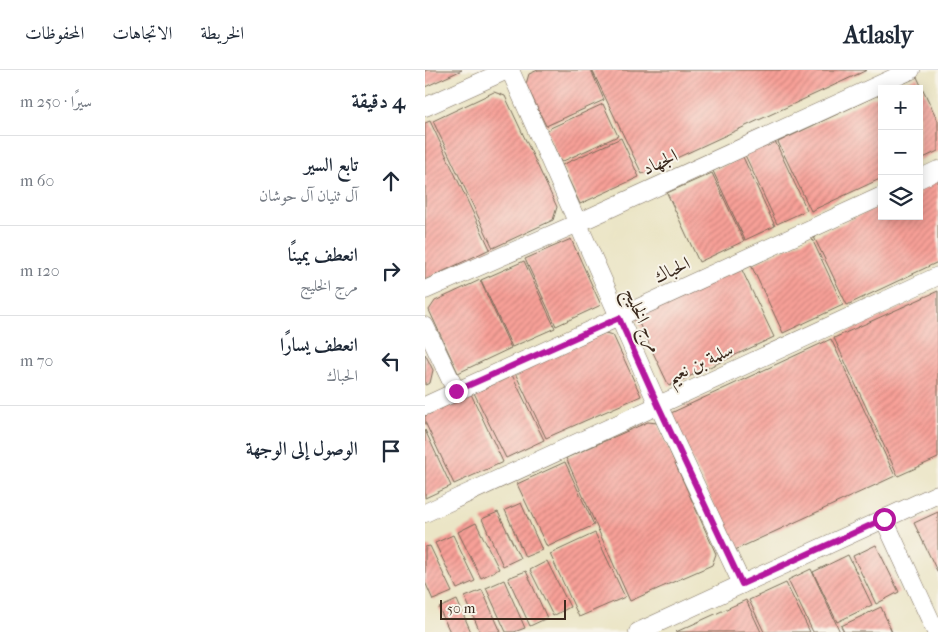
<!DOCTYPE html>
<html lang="ar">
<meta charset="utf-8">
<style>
body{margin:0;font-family:"IM FELL French Canon",Amiri,serif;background:#f6f6f7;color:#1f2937;direction:rtl}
.controls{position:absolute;right:15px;top:15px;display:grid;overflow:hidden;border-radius:0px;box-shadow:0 2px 12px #0003}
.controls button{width:45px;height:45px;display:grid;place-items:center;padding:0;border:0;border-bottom:1px solid #e0e1e3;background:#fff;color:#1f2937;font:25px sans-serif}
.scale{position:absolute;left:15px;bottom:12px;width:126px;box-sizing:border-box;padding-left:5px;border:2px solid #3b2a1e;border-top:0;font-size:14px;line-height:18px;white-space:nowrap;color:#3b2a1e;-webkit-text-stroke:4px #f7f3e8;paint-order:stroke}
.stop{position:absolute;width:15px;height:15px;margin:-11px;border:4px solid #b5179e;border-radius:50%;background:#fff}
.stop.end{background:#b5179e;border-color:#fff;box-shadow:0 1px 5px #0008}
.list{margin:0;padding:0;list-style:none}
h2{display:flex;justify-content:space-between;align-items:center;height:65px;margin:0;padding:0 20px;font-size:21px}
h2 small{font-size:16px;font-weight:400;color:#747a83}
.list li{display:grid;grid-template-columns:32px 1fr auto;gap:15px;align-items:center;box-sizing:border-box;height:90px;padding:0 20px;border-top:1px solid #e0e1e3}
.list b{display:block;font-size:19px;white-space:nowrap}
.list p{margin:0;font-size:16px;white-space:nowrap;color:#747a83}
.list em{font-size:16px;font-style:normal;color:#747a83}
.icon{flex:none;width:28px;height:28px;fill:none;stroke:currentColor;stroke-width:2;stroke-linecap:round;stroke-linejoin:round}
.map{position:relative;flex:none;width:513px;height:562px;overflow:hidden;direction:ltr}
header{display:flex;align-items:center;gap:30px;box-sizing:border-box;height:70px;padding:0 25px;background:#fff;border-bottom:1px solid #e0e1e3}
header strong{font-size:24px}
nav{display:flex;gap:28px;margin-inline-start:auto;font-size:18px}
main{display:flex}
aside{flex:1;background:#fff}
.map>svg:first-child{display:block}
.building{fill:url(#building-hatch)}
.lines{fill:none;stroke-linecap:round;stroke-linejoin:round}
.minor-casing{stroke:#796b59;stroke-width:19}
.minor{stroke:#fff;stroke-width:18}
.route{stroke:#b5179e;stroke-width:6}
.labels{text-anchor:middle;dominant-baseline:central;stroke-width:4;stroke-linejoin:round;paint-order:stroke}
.street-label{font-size:19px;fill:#3b2a1e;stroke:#f7f3e8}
</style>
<header>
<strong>Atlasly</strong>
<nav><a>الخريطة</a><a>الاتجاهات</a><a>المحفوظات</a></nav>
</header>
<main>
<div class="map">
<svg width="513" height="562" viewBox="0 0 513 562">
<defs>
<pattern id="building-hatch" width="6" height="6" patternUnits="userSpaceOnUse" patternTransform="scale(1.25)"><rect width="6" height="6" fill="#f8a098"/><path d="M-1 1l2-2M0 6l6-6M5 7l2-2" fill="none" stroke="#ca837b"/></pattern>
</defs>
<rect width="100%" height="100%" fill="#f7f3e8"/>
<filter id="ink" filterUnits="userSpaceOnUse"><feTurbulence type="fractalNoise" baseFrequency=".02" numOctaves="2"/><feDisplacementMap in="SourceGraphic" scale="10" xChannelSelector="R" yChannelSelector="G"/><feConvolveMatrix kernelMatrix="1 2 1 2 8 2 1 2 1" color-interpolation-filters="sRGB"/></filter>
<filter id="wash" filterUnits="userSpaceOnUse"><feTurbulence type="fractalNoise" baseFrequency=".0096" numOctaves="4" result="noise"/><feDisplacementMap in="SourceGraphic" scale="20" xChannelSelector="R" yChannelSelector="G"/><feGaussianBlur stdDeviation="1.12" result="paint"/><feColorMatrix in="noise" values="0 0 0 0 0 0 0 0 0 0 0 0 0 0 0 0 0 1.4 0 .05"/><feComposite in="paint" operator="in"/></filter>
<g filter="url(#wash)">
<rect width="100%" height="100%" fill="#ebe5c6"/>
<g id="blocks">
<g class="building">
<polygon points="0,0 37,0 0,17"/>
<polygon points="113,0 166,0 179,30 121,56 101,14 104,4"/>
<polygon points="167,0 442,0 217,104"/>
<polygon points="492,7 513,51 513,81 494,90 494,19 466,19"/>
<polygon points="69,22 80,26 132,137 128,150 68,178 8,51"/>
<polygon points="457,23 457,108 386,141 353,72"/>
<polygon points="178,34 193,66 136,92 121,60"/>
<polygon points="5,51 65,179 0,210 0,53"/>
<polygon points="196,68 214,107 155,134 137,95"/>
<polygon points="350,71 382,140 352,154 320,85"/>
<polygon points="318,87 350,156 320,170 288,101"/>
<polygon points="287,103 319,171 274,192 242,123"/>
<polygon points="513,109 513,192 422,235 389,167 457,135 457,146 494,146 494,117"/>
<polygon points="386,167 418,235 358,263 326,195"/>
<polygon points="146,169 176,235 131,256 100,189"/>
<polygon points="99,191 130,258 87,277 56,210"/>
<polygon points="316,198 349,267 244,316 211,247"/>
<polygon points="55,210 86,278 33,303 4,240 10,231"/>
<polygon points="513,221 513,388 473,406 409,268"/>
<polygon points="180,263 188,265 216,326 121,368 90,303"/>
<polygon points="406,269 470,406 310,480 246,343"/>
<polygon points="0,284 8,300 5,313 0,315"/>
<polygon points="87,305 119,370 81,388 49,323"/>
<polygon points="46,324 78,392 29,414 0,352 0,346"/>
<polygon points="223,352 232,353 291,484 287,495 205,531 141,388"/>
<polygon points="0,360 26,416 0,428"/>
<polygon points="140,392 169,455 122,477 92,414"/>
<polygon points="96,433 117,480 100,487 80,440"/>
<polygon points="73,442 95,488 78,496 57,449"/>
<polygon points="513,442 513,503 489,453"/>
<polygon points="51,453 74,499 56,508 33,462"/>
<polygon points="170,463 200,527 154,547 125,484"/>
<polygon points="28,465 50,511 32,519 10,473"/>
<polygon points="451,475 474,522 451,534 428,486"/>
<polygon points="5,476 27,522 8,530 0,512 0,477"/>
<polygon points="423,485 447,535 412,552 388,502"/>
<polygon points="122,491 145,537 128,546 105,500"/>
<polygon points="386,499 415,562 388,562 363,510"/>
<polygon points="101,501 122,548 105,556 83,508"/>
<polygon points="79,510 100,558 89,562 81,562 61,518"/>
<polygon points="361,513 385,562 339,562 324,530"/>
<polygon points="57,520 76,562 55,562 40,527"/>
<polygon points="32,530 46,562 25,562 14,538"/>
<polygon points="321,530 336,562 251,562"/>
<polygon points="456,537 467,562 419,562 416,556"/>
</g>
</g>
</g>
<g filter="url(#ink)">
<use href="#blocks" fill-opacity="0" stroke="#796b59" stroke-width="1"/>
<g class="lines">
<g class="minor-casing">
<g id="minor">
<polyline points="85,0 233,335 317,514"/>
<polyline points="0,37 82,0"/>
<polyline points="494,109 513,100"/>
<polyline points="0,220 153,153 486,0"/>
<polyline points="0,256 31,321"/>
<polyline points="0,336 457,126"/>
<polyline points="0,443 513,206"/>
<polyline points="459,449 511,562"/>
<polyline points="213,562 513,424"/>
</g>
</g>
<use href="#minor" class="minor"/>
</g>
</g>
<g class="lines" filter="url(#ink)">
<polyline class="route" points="31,321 194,248 233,335 317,514 459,449"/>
</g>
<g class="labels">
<g class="street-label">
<text transform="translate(235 92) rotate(-25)">الجهاد</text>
<text transform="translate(247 200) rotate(-25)">الحباك</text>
<text transform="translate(218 250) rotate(66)">مرج الخليج</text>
<text transform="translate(275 293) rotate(-25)">سلمة بن نعيم</text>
</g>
</g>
</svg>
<div class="controls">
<button>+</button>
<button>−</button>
<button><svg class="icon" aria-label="layers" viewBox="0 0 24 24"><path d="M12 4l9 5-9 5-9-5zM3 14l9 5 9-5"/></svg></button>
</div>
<div class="scale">50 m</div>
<div class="stop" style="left:459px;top:449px"></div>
<div class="stop end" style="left:31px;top:321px"></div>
</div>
<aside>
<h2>4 دقيقة<small>سيرًا · 250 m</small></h2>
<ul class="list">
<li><svg class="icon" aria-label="ahead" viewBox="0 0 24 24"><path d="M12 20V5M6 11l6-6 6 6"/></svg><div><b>تابع السير</b><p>آل ثنيان آل حوشان</p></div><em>60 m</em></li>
<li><svg class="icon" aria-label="right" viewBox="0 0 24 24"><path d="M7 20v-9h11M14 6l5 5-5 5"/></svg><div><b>انعطف يمينًا</b><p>مرج الخليج</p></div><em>120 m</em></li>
<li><svg class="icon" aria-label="left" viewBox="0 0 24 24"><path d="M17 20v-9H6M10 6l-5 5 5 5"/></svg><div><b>انعطف يسارًا</b><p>الحباك</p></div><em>70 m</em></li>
<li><svg class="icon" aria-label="arrive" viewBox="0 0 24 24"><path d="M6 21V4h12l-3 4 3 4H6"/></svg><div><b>الوصول إلى الوجهة</b></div></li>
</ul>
</aside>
</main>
